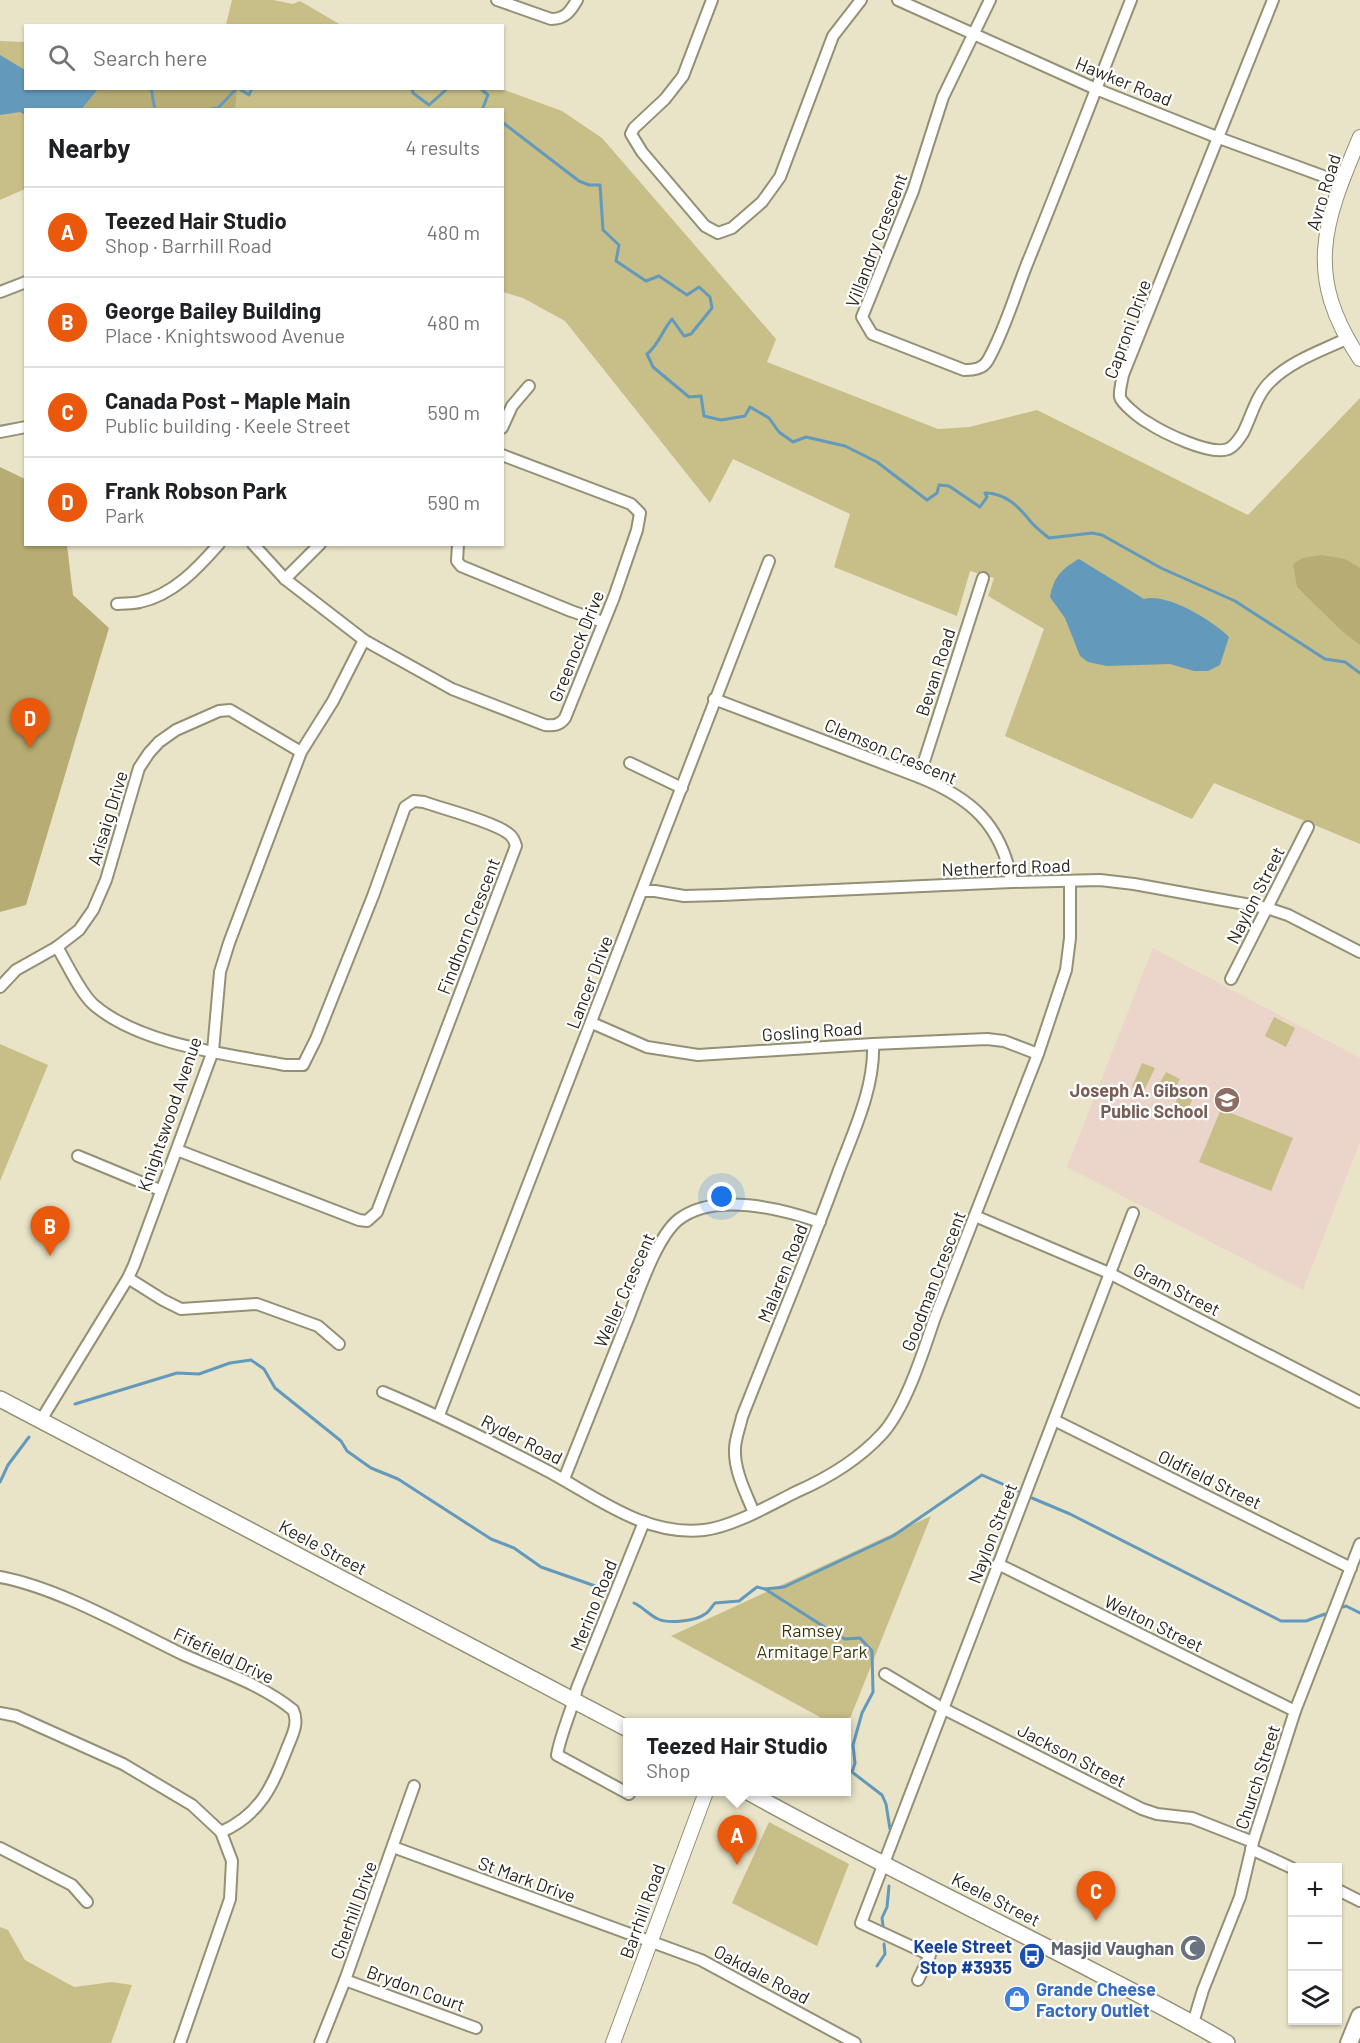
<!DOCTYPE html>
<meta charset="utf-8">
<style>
body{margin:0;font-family:Barlow,sans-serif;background:#f6f6f6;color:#202124}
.controls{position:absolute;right:18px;bottom:18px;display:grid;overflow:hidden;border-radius:0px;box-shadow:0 2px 4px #0004}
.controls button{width:54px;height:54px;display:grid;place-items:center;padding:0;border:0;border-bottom:2px solid #e0e0e0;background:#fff;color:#202124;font:30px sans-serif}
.you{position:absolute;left:722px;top:1197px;width:21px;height:21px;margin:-15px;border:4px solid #fff;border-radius:50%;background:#1a73e8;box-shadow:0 0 0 9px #1a73e833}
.badge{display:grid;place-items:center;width:39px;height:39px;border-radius:50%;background:#ea580c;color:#fff;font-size:20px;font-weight:700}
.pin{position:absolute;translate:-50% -50px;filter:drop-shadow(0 2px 3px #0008)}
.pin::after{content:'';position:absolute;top:32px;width:21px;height:18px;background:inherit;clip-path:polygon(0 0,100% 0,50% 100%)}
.popup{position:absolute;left:623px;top:1718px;width:228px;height:78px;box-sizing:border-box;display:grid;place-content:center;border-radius:0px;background:#fff;filter:drop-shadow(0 2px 4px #0005);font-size:20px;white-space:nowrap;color:#757577}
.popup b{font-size:22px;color:#202124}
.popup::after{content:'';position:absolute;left:50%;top:100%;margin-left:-12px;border:12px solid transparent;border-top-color:#fff}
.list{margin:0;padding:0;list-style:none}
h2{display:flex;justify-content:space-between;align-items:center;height:78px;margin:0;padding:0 24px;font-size:26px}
h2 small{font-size:20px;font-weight:400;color:#757577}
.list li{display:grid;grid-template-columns:39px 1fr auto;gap:18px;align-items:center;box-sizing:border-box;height:90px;padding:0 24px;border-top:2px solid #e0e0e0}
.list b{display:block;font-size:22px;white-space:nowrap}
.list p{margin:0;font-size:20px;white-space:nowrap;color:#757577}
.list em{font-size:20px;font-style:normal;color:#757577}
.icon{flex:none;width:33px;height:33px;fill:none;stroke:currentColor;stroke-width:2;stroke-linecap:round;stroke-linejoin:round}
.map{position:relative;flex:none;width:1360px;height:2043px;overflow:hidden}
.search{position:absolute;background:#fff;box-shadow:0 2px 4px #0004;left:24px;top:24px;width:480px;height:66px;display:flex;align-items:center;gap:15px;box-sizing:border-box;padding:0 21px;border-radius:0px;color:#757577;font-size:22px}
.panel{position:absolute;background:#fff;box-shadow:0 2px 4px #0004;left:24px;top:108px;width:480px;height:438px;border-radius:0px}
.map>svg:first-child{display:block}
.education{fill:#ebd4c9}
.green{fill:#c7be88}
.forest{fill:#b7ad74}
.water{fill:#639abc}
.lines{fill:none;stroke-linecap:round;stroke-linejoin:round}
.stream{stroke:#639abc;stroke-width:3}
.minor-casing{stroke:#949076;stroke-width:14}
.tertiary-casing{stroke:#949076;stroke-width:16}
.secondary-casing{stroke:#949076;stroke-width:18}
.primary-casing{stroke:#949076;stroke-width:20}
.minor{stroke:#fff;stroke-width:10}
.tertiary{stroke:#fff;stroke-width:14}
.secondary{stroke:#fff;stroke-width:15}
.primary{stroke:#fff;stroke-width:16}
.labels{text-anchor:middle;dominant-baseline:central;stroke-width:4.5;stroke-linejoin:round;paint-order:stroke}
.street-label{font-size:18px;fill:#2a281e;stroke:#fff}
.education-label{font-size:18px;font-weight:bold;fill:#785e54;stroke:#fff;text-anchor:end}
.park-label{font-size:18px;fill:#3f3707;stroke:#fff}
.transit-label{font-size:18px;font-weight:bold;fill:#164399;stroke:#fff;text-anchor:end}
.worship-label{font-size:18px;font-weight:bold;fill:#5b616d;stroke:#fff;text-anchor:end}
.shop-label{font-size:18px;font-weight:bold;fill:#366cbe;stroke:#fff;text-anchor:start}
</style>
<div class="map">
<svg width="1360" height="2043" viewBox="0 0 1360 2043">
<rect width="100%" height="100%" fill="#e9e4c8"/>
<polygon class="education" points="1153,948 1360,1058 1360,1142 1303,1290 1067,1167"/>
<g class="green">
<polygon points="232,0 273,0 293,4 300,1 341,25 226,25"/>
<polygon points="0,41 25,42 26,88 502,89 562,111 602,138 776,339 767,362 938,429 969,427 1037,410 1248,515 1360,398 1360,844 1214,783 1192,819 1005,736 1044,629 988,596 994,578 970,571 957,616 834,567 850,514 733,459 710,503 565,321 523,298 503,292 502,110 26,110 25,189 0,200"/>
<polygon points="1274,1017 1295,1028 1286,1047 1265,1036"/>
<polygon points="0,1044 48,1065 0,1181"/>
<polygon points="1142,1063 1155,1068 1143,1093 1132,1087"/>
<polygon points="1166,1072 1180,1079 1171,1097 1156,1089"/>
<polygon points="1182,1087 1195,1092 1188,1110 1175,1104"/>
<polygon points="1221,1109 1293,1138 1271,1191 1199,1162"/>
<polygon points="931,1516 847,1726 846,1722 829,1722 671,1636"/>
<polygon points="769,1822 849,1864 817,1946 732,1903"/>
<polygon points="0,1927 8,1930 25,1960 74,1987 112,1982 132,1985 111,2043 0,2043"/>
</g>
<g class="forest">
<polygon points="98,89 237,89 235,109 82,110"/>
<polygon points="0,467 25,479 26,544 67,545 73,595 109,628 26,905 0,912"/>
<polygon points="1321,555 1345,559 1360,568 1360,645 1342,631 1297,587 1293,564 1303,558"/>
</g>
<g class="water">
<polygon points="0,55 25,70 26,88 98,89 82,109 26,110 25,115 20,112 0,115"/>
<path d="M 1079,559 L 1144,599 C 1166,592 1214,621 1229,637 L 1220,665 L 1208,671 L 1194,671 L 1170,664 L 1107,666 L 1088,662 L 1080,656 L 1065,618 L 1050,597 C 1054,577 1061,569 1079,559 Z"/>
</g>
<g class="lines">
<g class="stream">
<polyline points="151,88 155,110"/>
<polyline points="238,88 249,95 252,88"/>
<polyline points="412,88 413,93 429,105 448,88"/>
<polyline points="480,88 488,95 482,110"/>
<polyline points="205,110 218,108 237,88"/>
<path d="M 502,122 L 579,181 L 589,185 L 600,185 L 603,230 L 619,245 L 616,261 L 646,281 L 659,276 L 687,295 L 699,287 L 710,297 L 712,308 L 691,334 L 684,336 L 672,319 C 662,331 659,344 647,354 L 653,367 L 689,397 L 701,396 L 704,416 L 721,420 L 745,416 L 750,407 L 769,418 L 779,432 L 793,442 L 806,437 L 845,446 L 877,462 L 927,500 L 937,493 L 939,485 L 949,486 L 980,507 L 987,497 L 985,493 C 1006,493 1019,507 1031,522 C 1036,528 1043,533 1049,538 L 1092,533 L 1102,535 L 1161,568 L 1235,601 L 1325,659 L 1345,662 L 1360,673"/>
<polyline points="75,1404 177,1373 199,1374 230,1363 251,1360 264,1369 275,1388 341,1441 347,1451 371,1468 398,1479 491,1539 514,1548 541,1567 601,1588"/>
<polyline points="0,1482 8,1465 29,1437"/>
<polyline points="1032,1498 1070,1514 1281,1621 1306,1621 1325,1614"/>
<polyline points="765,1589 784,1587 893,1536 982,1475 1018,1491"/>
<path d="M 634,1603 C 643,1607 649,1615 658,1619 C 668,1624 696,1621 705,1614 C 709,1612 712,1606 715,1603 L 739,1601 L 757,1587 L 765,1589 L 826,1628"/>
<polyline points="1343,1607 1346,1606 1360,1613"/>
<polyline points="835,1633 845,1639 860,1638 872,1651 873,1692 862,1713 853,1745 855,1763 852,1772 882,1795 886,1804 890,1829"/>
<polyline points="883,1926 882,1918 887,1907 889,1886"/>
<polyline points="877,1966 885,1954 884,1944"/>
</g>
<g class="minor-casing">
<g id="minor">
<path d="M 497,0 L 551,19 C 565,19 570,12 577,0"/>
<polyline points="712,0 683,76 665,99 634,128 631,134 642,152 705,226 718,233 732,228 762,202 780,177 833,36 861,0"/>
<polyline points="898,0 1096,89 1219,138 1342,183"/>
<path d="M 990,0 L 943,97 L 913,191 L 862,317 L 872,334 L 964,370 C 974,370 983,369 988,360 C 1006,328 1015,293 1029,259 C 1064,173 1097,86 1131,0"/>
<path d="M 1273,0 L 1123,375 C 1122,381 1119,391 1120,397 C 1122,404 1141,419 1147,422 C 1162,432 1210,456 1228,449 C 1234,447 1239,439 1243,433 C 1252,415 1256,395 1271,381 C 1291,361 1321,351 1346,339"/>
<polyline points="0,292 26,282"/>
<polyline points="502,428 512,406 529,386"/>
<polyline points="0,432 26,427"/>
<path d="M 253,544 L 285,579 L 364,640 L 452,689 L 545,725 C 554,726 560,725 565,718 L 614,597 L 637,530 L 640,513 L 631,504 L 502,455"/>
<polyline points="458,544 457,561 461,566 571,611 603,622"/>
<polyline points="285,579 320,544"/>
<path d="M 117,604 C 124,603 133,604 140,602 C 173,595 198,568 219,544"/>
<path d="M 714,699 L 919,777 C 971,798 1001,824 1012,882"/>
<polyline points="630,763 682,788"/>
<polyline points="919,777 983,578"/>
<polyline points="642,891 655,891 684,896 722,895 1012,882 1100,880 1134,884 1267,908 1288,915 1360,952"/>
<path d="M 57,947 C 67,963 80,993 94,1005 C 141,1045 226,1054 285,1065 L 303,1065 L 316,1039 L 373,896 L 405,807 L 414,801 L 424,802 C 443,809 495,822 509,834 C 513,837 515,842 516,846 L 377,1212 L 367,1221 L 359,1220 L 177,1150"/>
<polyline points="1231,979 1308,827"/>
<polyline points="0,987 16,970 57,947 79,930 93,910 106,880 139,768 149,753 159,742 176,730 219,711 230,710 301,752"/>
<polyline points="592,1023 647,1047 698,1055 873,1044 987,1039 1004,1041 1038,1054"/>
<polyline points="78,1156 160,1190"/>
<polyline points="975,1216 1109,1273 1360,1402"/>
<polyline points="128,1278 163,1300 181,1309 257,1304 318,1326 339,1344"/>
<path d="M 383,1392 C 438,1415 490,1441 542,1468 C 593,1494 643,1537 704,1530 C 732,1527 770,1505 796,1492 C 828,1478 858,1460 882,1434 C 905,1409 923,1353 934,1320 L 1038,1054 L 1066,970 L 1070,938 L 1070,881"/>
<polyline points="439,1415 769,561"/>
<polyline points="41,1420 128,1278 134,1265 213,1051 220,972 229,943 301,752 333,701 364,640"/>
<polyline points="1054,1420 1351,1568"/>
<path d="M 564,1479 C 584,1428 605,1377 625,1326 C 637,1297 655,1239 678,1220 C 714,1191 782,1209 820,1222"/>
<path d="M 754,1513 C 746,1493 734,1471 735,1449 C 735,1439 740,1427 742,1417 C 774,1335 809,1253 839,1170 C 854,1131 875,1086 873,1044"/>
<polyline points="998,1564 1295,1711"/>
<path d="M 0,1577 C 59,1588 128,1628 182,1654 C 220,1671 261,1684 293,1710 C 299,1722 293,1734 288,1746 C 273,1784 262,1814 221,1832"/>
<polyline points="885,1674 942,1708 1142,1809 1157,1814 1192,1818 1253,1842"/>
<polyline points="0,1713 16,1716 123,1764 192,1805 221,1832 232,1861 230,1899 180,2043"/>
<path d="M 629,1794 L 557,1755 C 561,1732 572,1711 577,1688 L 644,1522"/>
<polyline points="393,1847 701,1960 855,2043"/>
<polyline points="0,1848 72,1885 87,1902"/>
<polyline points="1251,1849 1292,1868"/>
<polyline points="1338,1890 1360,1901"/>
<polyline points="345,1980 476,2028"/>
<polyline points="918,1980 930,1955 861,1923 1133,1213"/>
<polyline points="1193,2023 1203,1990 1240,1897 1253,1842 1295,1711 1360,1544"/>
<polyline points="320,2043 345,1980 414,1786"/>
</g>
</g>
<g class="tertiary-casing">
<g id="tertiary">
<path d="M 1360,137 C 1323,224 1304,275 1360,359"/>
<polyline points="613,2043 706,1792"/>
</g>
</g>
<g class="secondary-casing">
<g id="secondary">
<polyline points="0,1399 628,1729"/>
<path d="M 748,1792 C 863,1856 982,1913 1099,1974 C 1142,1996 1185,2018 1227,2043"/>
</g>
</g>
<g class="primary-casing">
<polyline id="primary" points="1349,2043 1360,2016"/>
</g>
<use href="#minor" class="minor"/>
<use href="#tertiary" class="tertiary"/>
<use href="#secondary" class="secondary"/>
<use href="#primary" class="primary"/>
</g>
<defs>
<g id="school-disc" transform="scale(1.35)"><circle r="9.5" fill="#8d6e63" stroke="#fff"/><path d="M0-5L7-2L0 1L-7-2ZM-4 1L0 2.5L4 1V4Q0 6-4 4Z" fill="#fff"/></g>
<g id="mosque-disc" transform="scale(1.35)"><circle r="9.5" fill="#6b7280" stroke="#fff"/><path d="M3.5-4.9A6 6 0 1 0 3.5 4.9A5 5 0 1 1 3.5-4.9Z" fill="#fff"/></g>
<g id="bus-disc" transform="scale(1.35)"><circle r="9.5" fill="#1a4fb4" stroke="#fff"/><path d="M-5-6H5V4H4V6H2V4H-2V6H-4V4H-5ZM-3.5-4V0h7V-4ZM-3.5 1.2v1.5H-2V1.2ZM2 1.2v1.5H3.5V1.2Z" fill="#fff"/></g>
<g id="shop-disc" transform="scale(1.35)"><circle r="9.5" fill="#3f7fe0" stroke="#fff"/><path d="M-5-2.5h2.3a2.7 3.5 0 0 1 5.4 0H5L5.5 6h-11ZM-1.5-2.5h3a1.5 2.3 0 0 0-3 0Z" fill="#fff"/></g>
</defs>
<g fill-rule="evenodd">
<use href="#school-disc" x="1227" y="1100"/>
<use href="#mosque-disc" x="1193" y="1948"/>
<use href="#bus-disc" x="1032" y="1956"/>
<use href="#shop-disc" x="1017" y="1999"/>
</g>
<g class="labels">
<g class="street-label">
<text transform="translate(1124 81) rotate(22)">Hawker Road</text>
<text transform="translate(1323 192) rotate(-73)">Avro Road</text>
<text transform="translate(876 240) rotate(-69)">Villandry Crescent</text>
<text transform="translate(1127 329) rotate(-70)">Caproni Drive</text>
<text transform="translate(576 646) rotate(-68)">Greenock Drive</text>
<text transform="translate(935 672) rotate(-72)">Bevan Road</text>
<text transform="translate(891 751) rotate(23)">Clemson Crescent</text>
<text transform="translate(107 818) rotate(-73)">Arisaig Drive</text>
<text transform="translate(1006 867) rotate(-2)">Netherford Road</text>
<text transform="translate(1255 895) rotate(-63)">Naylon Street</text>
<text transform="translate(468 926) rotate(-69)">Findhorn Crescent</text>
<text transform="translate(589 982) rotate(-69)">Lancer Drive</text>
<text transform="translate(812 1031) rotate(-4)">Gosling Road</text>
<text transform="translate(169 1114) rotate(-71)">Knightswood Avenue</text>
<text transform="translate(782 1273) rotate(-68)">Malaren Road</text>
<text transform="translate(933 1281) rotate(-69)">Goodman Crescent</text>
<text transform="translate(1177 1289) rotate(27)">Gram Street</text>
<text transform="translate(624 1290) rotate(-66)">Weller Crescent</text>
<text transform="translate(522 1439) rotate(27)">Ryder Road</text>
<text transform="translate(1210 1479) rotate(26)">Oldfield Street</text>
<text transform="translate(992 1533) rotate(-69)">Naylon Street</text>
<text transform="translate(323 1547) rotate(28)">Keele Street</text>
<text transform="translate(593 1605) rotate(-68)">Merino Road</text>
<text transform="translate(1154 1623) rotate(26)">Welton Street</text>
<text transform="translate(224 1655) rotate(25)">Fifefield Drive</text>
<text transform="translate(1072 1755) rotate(27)">Jackson Street</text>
<text transform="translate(1257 1777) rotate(-72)">Church Street</text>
<text transform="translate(527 1879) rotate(20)">St Mark Drive</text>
<text transform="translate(996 1899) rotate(27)">Keele Street</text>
<text transform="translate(353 1910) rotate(-70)">Cherhill Drive</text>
<text transform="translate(642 1911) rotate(-70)">Barrhill Road</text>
<text transform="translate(762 1974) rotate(28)">Oakdale Road</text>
<text transform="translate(416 1988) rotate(20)">Brydon Court</text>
</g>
<g class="education-label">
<text x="1208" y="1090">Joseph A. Gibson<tspan x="1208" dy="21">Public School</tspan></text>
</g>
<g class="park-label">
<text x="812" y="1630">Ramsey<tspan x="812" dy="21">Armitage Park</tspan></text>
</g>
<g class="transit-label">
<text x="1012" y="1946">Keele Street<tspan x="1012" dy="21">Stop #3935</tspan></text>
</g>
<g class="worship-label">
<text x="1174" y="1948">Masjid Vaughan</text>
</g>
<g class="shop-label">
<text x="1036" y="1989">Grande Cheese<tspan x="1036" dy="21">Factory Outlet</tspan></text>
</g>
</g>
</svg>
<div class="controls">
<button>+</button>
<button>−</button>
<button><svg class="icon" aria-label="layers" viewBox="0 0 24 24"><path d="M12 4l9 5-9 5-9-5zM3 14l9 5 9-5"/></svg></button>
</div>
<div class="you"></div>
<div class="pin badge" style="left:737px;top:1865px">A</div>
<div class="popup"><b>Teezed Hair Studio</b>Shop</div>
<div class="pin badge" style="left:50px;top:1256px">B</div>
<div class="pin badge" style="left:1096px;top:1921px">C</div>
<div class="pin badge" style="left:30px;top:748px">D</div>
<div class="search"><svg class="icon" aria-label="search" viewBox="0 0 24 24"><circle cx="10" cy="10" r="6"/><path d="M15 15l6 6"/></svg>Search here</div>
<section class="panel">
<h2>Nearby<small>4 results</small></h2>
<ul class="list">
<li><span class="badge">A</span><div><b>Teezed Hair Studio</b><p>Shop · Barrhill Road</p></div><em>480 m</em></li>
<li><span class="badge">B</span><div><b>George Bailey Building</b><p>Place · Knightswood Avenue</p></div><em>480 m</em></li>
<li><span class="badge">C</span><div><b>Canada Post - Maple Main</b><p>Public building · Keele Street</p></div><em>590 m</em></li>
<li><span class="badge">D</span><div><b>Frank Robson Park</b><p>Park</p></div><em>590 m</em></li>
</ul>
</section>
</div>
